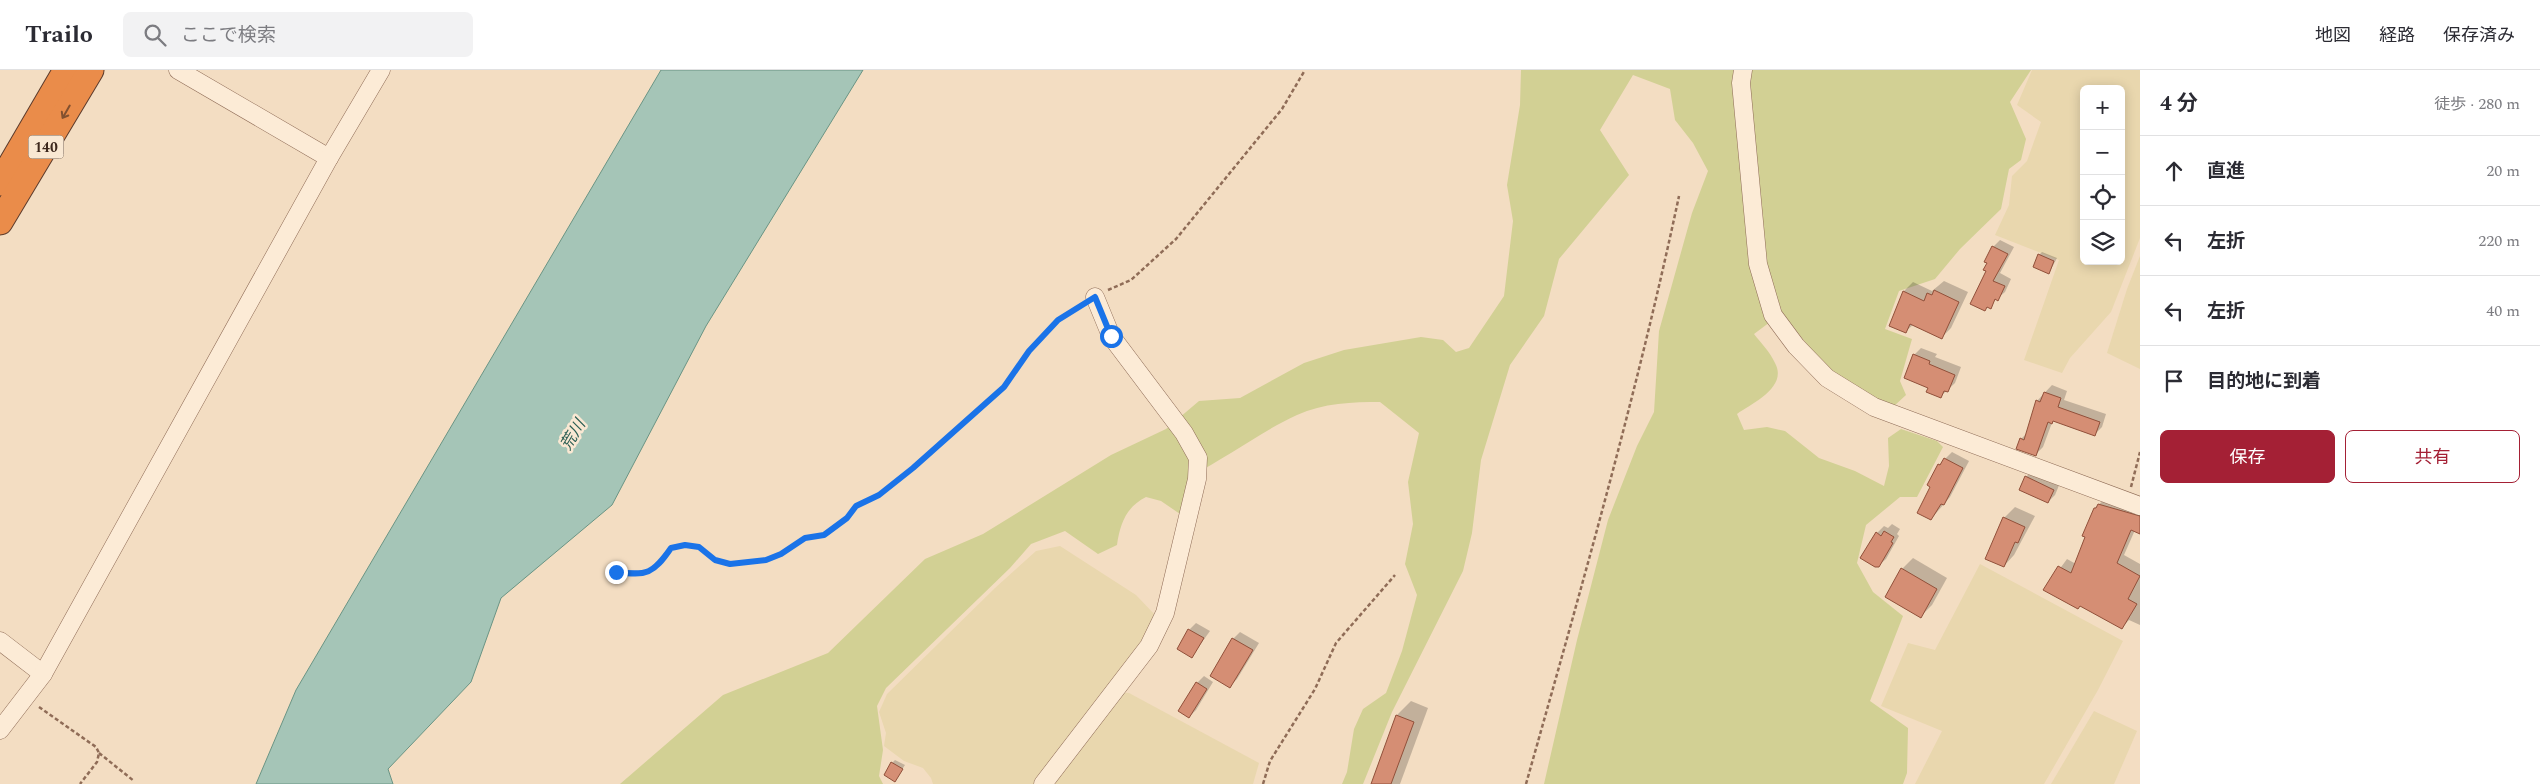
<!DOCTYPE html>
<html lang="ja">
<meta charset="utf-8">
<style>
body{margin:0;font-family:Spectral,"Noto Sans JP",serif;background:#f2f2f3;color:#2b2b33}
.controls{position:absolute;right:15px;top:15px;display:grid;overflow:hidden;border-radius:8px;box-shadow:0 2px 12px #0003}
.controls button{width:45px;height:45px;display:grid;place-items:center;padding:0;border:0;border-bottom:1px solid #e1e1e2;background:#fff;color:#2b2b33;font:25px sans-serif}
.stop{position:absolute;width:15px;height:15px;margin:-11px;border:4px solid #1a73e8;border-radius:50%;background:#fff}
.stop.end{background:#1a73e8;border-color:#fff;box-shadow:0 1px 5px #0008}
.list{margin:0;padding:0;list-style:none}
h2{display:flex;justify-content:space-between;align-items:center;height:65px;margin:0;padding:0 20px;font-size:21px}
h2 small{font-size:16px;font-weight:400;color:#7c7c81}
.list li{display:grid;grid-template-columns:32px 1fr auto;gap:15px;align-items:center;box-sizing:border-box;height:70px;padding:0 20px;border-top:1px solid #e1e1e2}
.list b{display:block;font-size:19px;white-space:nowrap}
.list em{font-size:16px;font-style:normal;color:#7c7c81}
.actions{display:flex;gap:10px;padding:15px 20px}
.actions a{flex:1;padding:11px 0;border:1px solid #a42035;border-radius:8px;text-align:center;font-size:18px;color:#a42035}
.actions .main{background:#a42035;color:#fff}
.icon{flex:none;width:28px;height:28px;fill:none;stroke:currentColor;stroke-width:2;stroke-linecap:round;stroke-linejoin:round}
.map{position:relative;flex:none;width:2140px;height:714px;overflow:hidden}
header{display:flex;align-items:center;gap:30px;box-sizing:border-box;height:70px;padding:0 25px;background:#fff;border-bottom:1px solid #e1e1e2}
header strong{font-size:24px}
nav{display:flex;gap:28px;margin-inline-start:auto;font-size:18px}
.search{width:350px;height:45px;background:#f2f2f3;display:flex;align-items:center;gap:12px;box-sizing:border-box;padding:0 18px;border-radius:8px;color:#7c7c81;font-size:19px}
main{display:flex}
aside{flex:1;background:#fff}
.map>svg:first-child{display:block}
.farmland{fill:#e9d7ae;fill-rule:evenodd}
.green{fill:#d2d094}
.water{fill:#a5c5b7;stroke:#6a9484}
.shadow{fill:#0003}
.building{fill:#d58e74;stroke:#91503a}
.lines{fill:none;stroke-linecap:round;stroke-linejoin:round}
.minor-casing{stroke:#8f6c57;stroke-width:19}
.highway-casing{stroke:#5c3b2c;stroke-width:27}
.path{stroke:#8f6c57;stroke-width:2.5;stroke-dasharray:4 2.5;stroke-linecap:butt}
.minor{stroke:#fcebd6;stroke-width:18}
.highway{stroke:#ea8c4a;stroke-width:25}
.oneway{stroke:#82502f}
.route{stroke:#1a73e8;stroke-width:6}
.labels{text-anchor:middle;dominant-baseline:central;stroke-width:5;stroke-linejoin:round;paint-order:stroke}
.shield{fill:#f9e8d3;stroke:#756254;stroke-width:1}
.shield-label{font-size:14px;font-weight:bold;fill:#3d281d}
.water-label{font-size:16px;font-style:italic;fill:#2a5e53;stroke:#f9e8d3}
</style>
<header>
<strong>Trailo</strong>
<div class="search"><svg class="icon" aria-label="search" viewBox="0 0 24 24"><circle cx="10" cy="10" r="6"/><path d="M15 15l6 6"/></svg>ここで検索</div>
<nav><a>地図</a><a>経路</a><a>保存済み</a></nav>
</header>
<main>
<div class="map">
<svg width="2140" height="714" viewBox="0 0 2140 714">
<rect width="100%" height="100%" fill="#f3ddc2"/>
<g class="farmland">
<path d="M 2032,0 L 2140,0 L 2140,168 L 2111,242 L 2070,288 L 2062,303 L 2024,290 L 2059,190 L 1995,165 L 2009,135 L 2012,106 L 2027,91 L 2041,52 L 2017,35 ZM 2084,19 L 2121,19 L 2121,191 L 2084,191 Z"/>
<polygon points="2140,186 2140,299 2107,283 2127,219"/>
<polygon points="1060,476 1136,525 1157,547 1153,561 1035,714 933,714 931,708 923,698 904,691 884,676 886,663 879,642 887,624 995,518 1036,481"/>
<polygon points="1980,494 2123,571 2098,620 2044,714 1915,714 1942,661 1881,636 1908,573 1935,580"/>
<polygon points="1119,622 1129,623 1259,693 1253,714 1052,714"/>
<polygon points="2094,641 2137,661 2114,714 2051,714"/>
</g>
<path class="green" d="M 1521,0 L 2031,0 L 2010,32 L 2026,69 L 2021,90 L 2009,99 L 2001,139 L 1960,179 L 1935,209 L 1899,221 L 1885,259 L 1912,269 L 1900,311 L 1906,325 L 1893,337 L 1838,311 L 1785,248 L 1770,252 L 1754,264 C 1761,273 1770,282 1775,293 C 1788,317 1753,333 1737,344 L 1744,360 L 1767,357 L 1785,361 L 1819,388 L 1855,401 L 1884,416 L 1889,396 L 1888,368 L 1901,359 L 1937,371 L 1943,377 L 1917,427 L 1900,427 L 1866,455 L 1857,493 L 1873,522 L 1903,546 L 1870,631 L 1908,658 L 1907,703 L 1903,714 L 1544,714 L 1577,570 L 1608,450 L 1637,376 L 1654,342 L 1659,261 L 1692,143 L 1708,101 L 1693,73 L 1675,50 L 1670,19 L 1633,5 L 1600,60 L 1629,105 L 1559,189 L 1544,246 L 1510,295 L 1481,390 L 1472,463 L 1463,501 L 1392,642 L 1363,714 L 1342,714 L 1347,702 L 1354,659 L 1363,639 L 1386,623 L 1402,581 L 1417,525 L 1405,494 L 1413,454 L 1408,412 L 1419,363 L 1380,332 C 1353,332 1323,333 1297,345 C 1260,362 1227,388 1190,406 L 1180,444 L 1161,431 L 1146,427 C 1126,437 1120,454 1117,475 L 1098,484 L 1065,461 L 1031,474 L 1010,498 L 886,618 L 877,636 L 883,680 L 879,706 L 883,714 L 620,714 L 723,625 L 828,583 L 925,489 L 983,464 L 1111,385 L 1166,359 L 1199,331 L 1240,328 L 1304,293 L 1344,280 L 1421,267 L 1443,270 L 1456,282 L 1469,278 L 1504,226 L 1513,151 L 1507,115 L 1520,35 Z"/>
<polygon class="water" points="661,0 863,0 706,256 612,435 501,528 471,612 388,699 393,714 256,714 296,620"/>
<g class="shadow">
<polygon points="2000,170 2014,177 2000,203 2011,209 2005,222 1985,239 1987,200 1993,177"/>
<polygon points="2042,182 2057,188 2049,203 2039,185"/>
<polygon points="1944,211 1968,222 1951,258 1942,267 1914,254 1906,261 1904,221 1913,212 1932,221"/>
<polygon points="1921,278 1937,284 1935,287 1961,297 1955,313 1941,326 1929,318 1914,285"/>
<polygon points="2052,315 2067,321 2064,330 2106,344 2102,357 2095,364 2053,350 2043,377 2036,384 2021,369 2028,362 2037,331"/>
<polygon points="1952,382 1969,391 1950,427 1931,449 1932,416 1939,395"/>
<polygon points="2033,400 2060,413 2055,425 2048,432 2026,407"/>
<polygon points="2107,427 2140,440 2140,462 2135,460 2124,485 2140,494 2140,555 2129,550 2122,557 2081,535 2045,519 2067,489 2076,494 2095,438"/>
<polygon points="2015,437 2035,446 2014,485 2004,496 2004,448"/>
<polygon points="1892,454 1900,459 1897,464 1899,466 1886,489 1878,496 1877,463 1884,456 1888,458"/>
<polygon points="1913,488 1947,508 1932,535 1921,546 1902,499"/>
<polygon points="1196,553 1210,561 1192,586 1189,560"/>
<polygon points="1240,562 1259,573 1237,609 1230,616 1233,569"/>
<polygon points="1204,606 1213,612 1196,640 1189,647 1197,613"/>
<polygon points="1411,631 1428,638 1400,714 1371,714 1397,645"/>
<polygon points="895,690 905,695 895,710 892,693"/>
</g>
<g class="building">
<polygon points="1992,176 2008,184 1993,211 2005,216 1998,231 1995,229 1991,239 1987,237 1985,241 1970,234 1986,201 1983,200 1987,193 1984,192"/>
<polygon points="2038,184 2054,191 2049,204 2033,197"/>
<polygon points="1934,220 1959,232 1942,269 1910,254 1906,263 1889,256 1903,221 1924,231 1927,223 1932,225"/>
<polygon points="1913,284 1930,291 1929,294 1955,305 1948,322 1944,321 1941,328 1926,322 1928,318 1904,308"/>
<polygon points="2044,322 2061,328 2058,337 2100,352 2095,366 2053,351 2052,354 2048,352 2036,386 2016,379 2020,368 2024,370 2036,330 2040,332"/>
<polygon points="1944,388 1963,398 1944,435 1941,434 1931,450 1917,443 1930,417 1927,415 1938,394 1940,395"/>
<polygon points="2025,406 2054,420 2048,433 2019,420"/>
<polygon points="2098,434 2140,446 2140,464 2131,460 2117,493 2140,506 2128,529 2137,534 2122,559 2080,536 2078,539 2043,520 2058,496 2071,503 2085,467 2082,466 2094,438 2096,438"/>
<polygon points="2003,447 2025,457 2018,473 2015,472 2004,497 1985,489"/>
<polygon points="1884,461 1894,467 1891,472 1893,473 1879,497 1875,497 1860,488 1876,462 1881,466"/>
<polygon points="1901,498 1937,519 1921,548 1885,527"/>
<polygon points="1188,559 1204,568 1192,588 1177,579"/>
<polygon points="1232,568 1253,580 1230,618 1210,606"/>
<polygon points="1196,612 1207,619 1189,648 1178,641"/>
<polygon points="1396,645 1414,652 1391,714 1371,714"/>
<polygon points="891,692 903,699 895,712 884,705"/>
</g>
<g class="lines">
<g class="minor-casing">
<g id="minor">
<polyline points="178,0 329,88"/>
<polyline points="1743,0 1741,13 1758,194 1773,245 1796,276 1827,308 1874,337 2140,436"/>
<polyline points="0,571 43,604"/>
<polyline points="0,660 43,604 329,88 381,0"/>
<polyline points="1043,714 1149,576 1165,543 1197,409 1198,388 1184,363 1111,266 1095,227"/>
</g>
</g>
<g class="highway-casing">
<g id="highway">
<polyline points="0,113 66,0"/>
<polyline points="0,152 91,0"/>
</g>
</g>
<g class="path">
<polyline points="1108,220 1131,210 1176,169 1282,39 1305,0"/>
<polyline points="2131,417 2140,382"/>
<path d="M 616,502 C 647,506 653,504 671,478 L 685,475 L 699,477 L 715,490 L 730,494 L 766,490 L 781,484 L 805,468 L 824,465 L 847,448 L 856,436 L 879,425 L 913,398 L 1004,317 L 1029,281 L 1058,249 L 1082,235"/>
<polyline points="39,637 96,677 99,683 97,692 80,714"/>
<polyline points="99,683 134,711"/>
<polyline points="1263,714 1270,691 1315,619 1336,573 1395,505"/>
<path d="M 1526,714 C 1581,519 1637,324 1679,126"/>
</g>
<use href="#minor" class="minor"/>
<use href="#highway" class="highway"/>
</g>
<defs><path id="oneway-shaft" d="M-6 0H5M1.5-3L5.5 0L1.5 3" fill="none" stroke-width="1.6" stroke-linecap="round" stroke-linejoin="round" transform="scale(1.25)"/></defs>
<use class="oneway" href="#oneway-shaft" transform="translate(66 42) rotate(120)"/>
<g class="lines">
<path class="route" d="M 616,502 C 647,506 653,504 671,478 L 685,475 L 699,477 L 715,490 L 730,494 L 766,490 L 781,484 L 805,468 L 824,465 L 847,448 L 856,436 L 879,425 L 913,398 L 1004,317 L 1029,281 L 1058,250 L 1095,227 L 1111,266"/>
</g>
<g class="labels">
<rect class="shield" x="28.5" y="65.5" width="35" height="23" rx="4"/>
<g class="shield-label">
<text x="46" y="77">140</text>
</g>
<g class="water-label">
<text transform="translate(573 365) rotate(-59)">荒川</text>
</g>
</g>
</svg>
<div class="controls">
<button>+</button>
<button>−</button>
<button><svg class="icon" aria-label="locate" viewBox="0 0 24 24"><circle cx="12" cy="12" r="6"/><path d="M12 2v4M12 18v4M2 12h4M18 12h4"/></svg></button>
<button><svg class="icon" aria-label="layers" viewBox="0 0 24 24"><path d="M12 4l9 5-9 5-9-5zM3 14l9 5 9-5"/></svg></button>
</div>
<div class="stop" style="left:1111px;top:266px"></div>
<div class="stop end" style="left:616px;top:502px"></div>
</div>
<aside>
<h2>4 分<small>徒歩 · 280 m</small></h2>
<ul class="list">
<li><svg class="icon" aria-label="ahead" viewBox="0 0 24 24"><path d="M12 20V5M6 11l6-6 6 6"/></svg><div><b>直進</b></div><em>20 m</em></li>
<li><svg class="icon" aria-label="left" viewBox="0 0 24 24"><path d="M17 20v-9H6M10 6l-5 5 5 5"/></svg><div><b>左折</b></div><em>220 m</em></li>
<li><svg class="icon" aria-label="left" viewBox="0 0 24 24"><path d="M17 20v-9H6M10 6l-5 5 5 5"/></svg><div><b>左折</b></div><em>40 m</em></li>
<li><svg class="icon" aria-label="arrive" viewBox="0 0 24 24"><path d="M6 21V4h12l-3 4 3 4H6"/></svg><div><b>目的地に到着</b></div></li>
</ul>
<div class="actions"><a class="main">保存</a><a>共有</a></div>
</aside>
</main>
